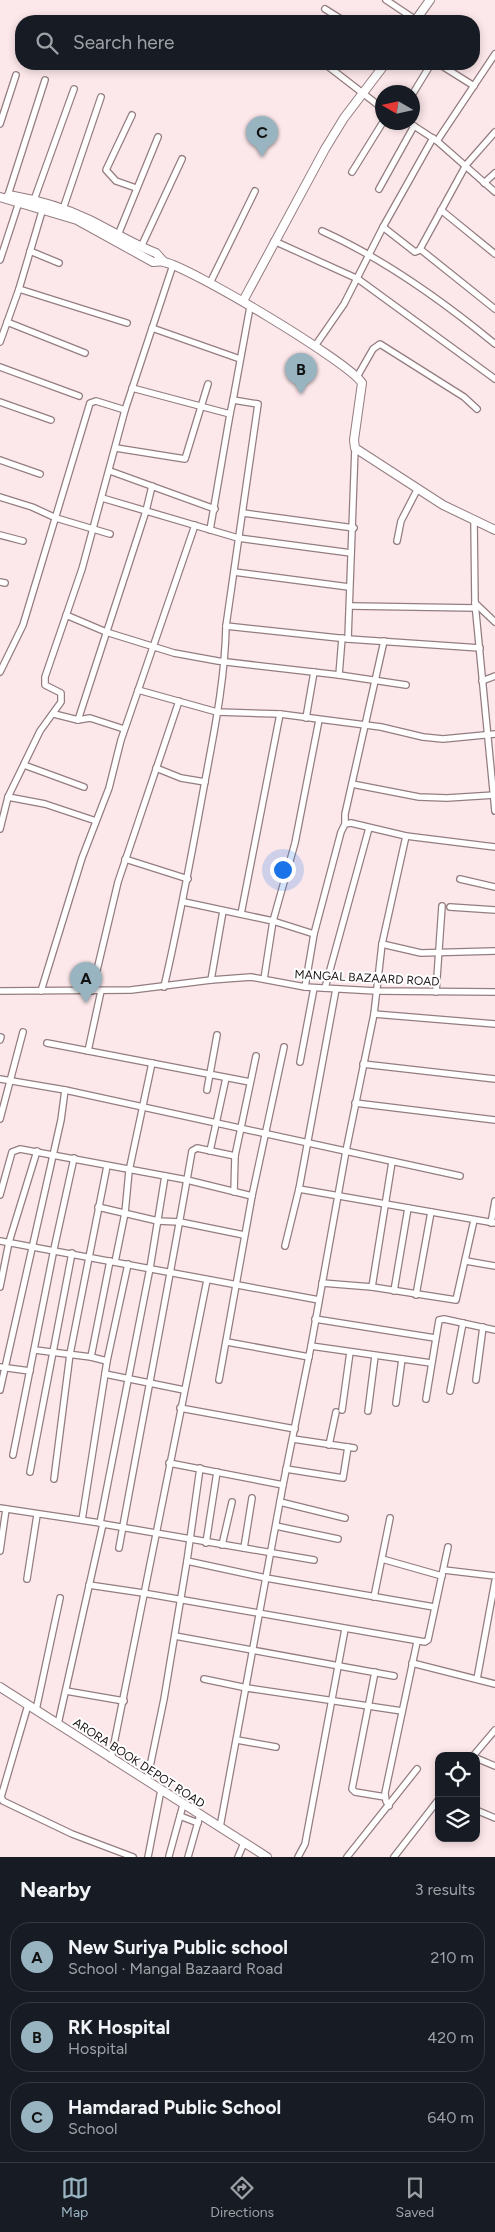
<!DOCTYPE html>
<meta charset="utf-8">
<style>
body{margin:0;font-family:Figtree,sans-serif;background:#242831;color:#f1f3f6}
.controls{position:absolute;right:15px;bottom:15px;display:grid;overflow:hidden;border-radius:10px;box-shadow:0 2px 8px #0003}
.controls button{width:45px;height:45px;display:grid;place-items:center;padding:0;border:0;border-bottom:1px solid #363941;background:#171b24;color:#f1f3f6;font:25px sans-serif}
.compass{position:absolute;left:375px;top:85px;width:45px;height:45px;border-radius:50%;background:#171b24;box-shadow:0 2px 8px #0003;rotate:279deg}
.you{position:absolute;left:282px;top:869px;width:18px;height:18px;margin:-12px;border:4px solid #fff;border-radius:50%;background:#1a73e8;box-shadow:0 0 0 8px #1a73e833}
.badge{display:grid;place-items:center;width:32px;height:32px;border-radius:50%;background:#98b4c0;color:#111;font-size:16px;font-weight:700}
.pin{position:absolute;translate:-50% -41px;filter:drop-shadow(0 1px 2px #0008)}
.pin::after{content:'';position:absolute;top:26px;width:18px;height:15px;background:inherit;clip-path:polygon(0 0,100% 0,50% 100%)}
.list{margin:0;padding:0;list-style:none}
h2{display:flex;justify-content:space-between;align-items:center;height:65px;margin:0;padding:0 20px;font-size:21px}
h2 small{font-size:16px;font-weight:400;color:#9ea1a6}
.list li{display:grid;grid-template-columns:32px 1fr auto;gap:15px;align-items:center;box-sizing:border-box;height:70px;margin:0 10px 10px;padding:0 10px;border:1px solid #363941;border-radius:20px}
.list b{display:block;font-size:19px;white-space:nowrap}
.list p{margin:0;font-size:16px;white-space:nowrap;color:#9ea1a6}
.list em{font-size:16px;font-style:normal;color:#9ea1a6}
.icon{flex:none;width:28px;height:28px;fill:none;stroke:currentColor;stroke-width:2;stroke-linecap:round;stroke-linejoin:round}
.map{position:relative;flex:none;width:495px;height:1857px;overflow:hidden}
.search{position:absolute;background:#171b24;box-shadow:0 2px 8px #0003;left:15px;right:15px;top:15px;height:55px;display:flex;align-items:center;gap:12px;box-sizing:border-box;padding:0 18px;border-radius:20px;color:#9ea1a6;font-size:19px}
.sheet{height:305px;background:#171b24}
nav{display:flex;justify-content:space-around;align-items:center;box-sizing:border-box;height:70px;border-top:1px solid #363941;background:#171b24;font-size:14px;color:#9ea1a6}
nav a{display:grid;justify-items:center;gap:2px}
nav .on{color:#98b4c0}
.map>svg:first-child{display:block}
.lines{fill:none;stroke-linecap:round;stroke-linejoin:round}
.minor-casing{stroke:#947d80;stroke-width:8}
.tertiary-casing{stroke:#947d80;stroke-width:10}
.minor{stroke:#fff;stroke-width:5.5}
.tertiary{stroke:#fff;stroke-width:8}
.labels{text-anchor:middle;dominant-baseline:central;stroke-width:4;stroke-linejoin:round;paint-order:stroke}
.street-label{font-size:12px;fill:#1c1415;stroke:#fff}
</style>
<div class="map">
<svg width="495" height="1857" viewBox="0 0 495 1857">
<rect width="100%" height="100%" fill="#fce7ea"/>
<g class="lines">
<g class="minor-casing">
<g id="minor">
<polyline points="386,0 416,20"/>
<polyline points="325,9 344,21"/>
<polyline points="325,64 382,108"/>
<polyline points="439,64 474,86"/>
<polyline points="412,95 431,64"/>
<polyline points="132,115 106,170 116,181 136,188"/>
<polyline points="408,122 437,141 495,192"/>
<polyline points="0,124 16,75"/>
<polyline points="495,132 466,165 420,249 495,309"/>
<polyline points="437,141 495,54"/>
<polyline points="352,172 383,122"/>
<polyline points="484,183 495,173"/>
<polyline points="379,189 414,126"/>
<polyline points="8,195 45,80"/>
<polyline points="34,200 74,89"/>
<polyline points="63,209 101,97"/>
<polyline points="441,210 495,254"/>
<polyline points="383,227 415,252 420,250"/>
<path d="M 322,231 C 382,258 444,302 495,344"/>
<polyline points="118,235 158,137"/>
<polyline points="274,241 358,279 495,379"/>
<polyline points="141,247 182,159"/>
<polyline points="30,251 59,263"/>
<polyline points="0,260 20,199"/>
<polyline points="210,283 255,191"/>
<polyline points="19,289 127,323"/>
<polyline points="7,322 85,353"/>
<polyline points="152,328 240,359"/>
<polyline points="0,342 19,289 43,208"/>
<polyline points="315,346 344,304 383,227 433,138"/>
<polyline points="0,367 79,396"/>
<polyline points="357,377 373,349 380,344 464,397 477,409"/>
<polyline points="132,388 230,414 210,530"/>
<polyline points="0,402 51,420"/>
<polyline points="230,414 233,400"/>
<polyline points="116,448 185,459 208,384"/>
<polyline points="0,460 40,474"/>
<polyline points="110,471 215,509"/>
<polyline points="0,497 32,507 56,518 110,534"/>
<polyline points="102,498 238,538 351,553"/>
<polyline points="243,513 354,528"/>
<polyline points="474,521 475,603 495,811"/>
<polyline points="0,535 23,541"/>
<polyline points="397,541 401,521 417,490"/>
<polyline points="234,572 349,587"/>
<polyline points="0,582 5,583"/>
<polyline points="475,603 495,622"/>
<polyline points="351,606 476,608"/>
<polyline points="66,615 106,632 174,653 218,661 339,675 406,685"/>
<polyline points="226,626 348,639 480,648"/>
<polyline points="348,639 355,448"/>
<polyline points="0,672 23,625 90,403 96,401 125,410"/>
<polyline points="339,675 342,638"/>
<polyline points="482,681 495,676"/>
<polyline points="138,690 217,712 280,714 381,727 423,737 443,739 495,734"/>
<polyline points="54,714 78,720 146,511 152,486"/>
<polyline points="306,718 314,672"/>
<polyline points="78,720 90,718 124,729"/>
<polyline points="24,765 84,787"/>
<polyline points="156,768 181,778 205,782"/>
<polyline points="352,784 419,797 447,798 495,795"/>
<polyline points="8,797 45,804 96,821"/>
<polyline points="345,824 345,814 384,641"/>
<polyline points="0,829 8,797 40,731 61,702 61,693 45,685 45,677 82,569 125,410 173,265"/>
<polyline points="125,859 188,879"/>
<polyline points="460,879 495,887"/>
<polyline points="184,902 273,921 314,934"/>
<polyline points="450,907 495,910"/>
<polyline points="241,914 280,714"/>
<polyline points="382,944 421,953 495,951"/>
<polyline points="264,979 273,921 295,843 319,720"/>
<polyline points="211,980 223,911"/>
<path d="M 164,987 C 179,922 191,858 203,792 C 213,737 225,682 226,626 L 258,404 L 233,400 L 250,307"/>
<polyline points="305,987 314,934 341,832 345,824 351,823 406,836 495,847"/>
<polyline points="325,988 369,828"/>
<polyline points="0,991 131,990 211,980 251,977 305,987 376,991 495,992"/>
<polyline points="41,991 82,858 109,788 121,740 195,525"/>
<polyline points="92,991 118,882 179,701"/>
<polyline points="436,992 442,906"/>
<polyline points="374,1014 495,1024"/>
<polyline points="0,1040 1,1037"/>
<polyline points="47,1043 250,1082"/>
<polyline points="88,1051 101,991"/>
<polyline points="300,1062 314,988"/>
<polyline points="363,1064 495,1079"/>
<polyline points="0,1079 65,1090 460,1176"/>
<polyline points="207,1090 217,1035"/>
<polyline points="355,1103 495,1120"/>
<polyline points="0,1119 23,1032"/>
<polyline points="210,1151 226,1078"/>
<polyline points="299,1189 495,1223"/>
<polyline points="234,1192 235,1156 256,1056"/>
<polyline points="0,1195 12,1152 20,1149 187,1180 252,1196"/>
<polyline points="98,1207 158,1221 180,1222 244,1235"/>
<polyline points="491,1223 495,1201"/>
<polyline points="0,1241 319,1300"/>
<polyline points="285,1246 299,1189 336,989"/>
<polyline points="466,1261 495,1266"/>
<polyline points="115,1262 125,1213 129,1171 152,1063"/>
<polyline points="322,1283 372,1287 456,1300 474,1220"/>
<polyline points="0,1287 9,1242 37,1151"/>
<polyline points="372,1287 392,1162"/>
<polyline points="394,1291 408,1208"/>
<polyline points="416,1295 431,1212"/>
<polyline points="315,1319 435,1338"/>
<polyline points="227,1342 309,1357"/>
<polyline points="311,1346 431,1363"/>
<polyline points="35,1350 91,1357 107,1361"/>
<polyline points="91,1357 110,1261"/>
<polyline points="0,1367 30,1371"/>
<polyline points="105,1374 184,1390"/>
<polyline points="219,1380 252,1196 284,1047"/>
<polyline points="476,1380 483,1327"/>
<polyline points="0,1390 61,1120 65,1090"/>
<polyline points="450,1391 463,1323"/>
<polyline points="426,1399 439,1320 444,1319 495,1330"/>
<polyline points="396,1403 402,1359"/>
<polyline points="180,1408 295,1429"/>
<polyline points="342,1410 350,1352"/>
<polyline points="368,1411 375,1356"/>
<polyline points="293,1439 354,1448"/>
<polyline points="329,1445 336,1412"/>
<polyline points="13,1455 54,1249 74,1158"/>
<polyline points="169,1463 283,1485"/>
<polyline points="200,1468 187,1561 266,1578 434,1607"/>
<polyline points="286,1469 343,1478 348,1447"/>
<polyline points="30,1472 72,1253"/>
<polyline points="54,1479 70,1354 107,1166"/>
<polyline points="280,1502 345,1518"/>
<polyline points="0,1508 100,1523"/>
<polyline points="82,1520 107,1361 128,1264"/>
<polyline points="103,1524 314,1560"/>
<polyline points="276,1526 338,1539"/>
<polyline points="206,1543 217,1472"/>
<polyline points="222,1545 232,1502"/>
<path d="M 119,1548 C 143,1416 169,1284 192,1151 L 197,1148 L 235,1156"/>
<polyline points="244,1548 252,1498"/>
<polyline points="0,1551 6,1509"/>
<polyline points="382,1559 442,1576"/>
<polyline points="444,1570 495,1576"/>
<polyline points="27,1579 37,1515"/>
<polyline points="89,1585 143,1593 425,1642 428,1640 448,1547"/>
<polyline points="374,1597 390,1518"/>
<polyline points="175,1636 394,1676"/>
<polyline points="412,1663 495,1684"/>
<polyline points="375,1672 352,1789 355,1792 385,1797"/>
<polyline points="204,1679 247,1688 402,1711"/>
<polyline points="477,1679 495,1581"/>
<polyline points="66,1691 124,1701"/>
<polyline points="28,1705 1,1797 3,1801 72,1834 133,1857"/>
<polyline points="36,1710 60,1598"/>
<polyline points="58,1724 103,1524 100,1523 150,1268 165,1176"/>
<polyline points="237,1740 276,1747"/>
<polyline points="473,1756 495,1730"/>
<polyline points="476,1758 495,1766"/>
<polyline points="111,1759 207,1280"/>
<polyline points="147,1781 164,1699 187,1561"/>
<polyline points="389,1806 386,1801 385,1793 417,1642"/>
<polyline points="476,1810 495,1818"/>
<polyline points="180,1816 198,1823"/>
<polyline points="220,1827 283,1485 311,1346 346,1151 374,1014 382,944 406,836"/>
<polyline points="169,1856 183,1805"/>
<polyline points="148,1857 161,1790"/>
<polyline points="188,1857 200,1815"/>
<polyline points="238,1857 244,1843"/>
<polyline points="298,1857 305,1844 345,1629"/>
<polyline points="347,1857 417,1769"/>
<polyline points="394,1857 439,1799"/>
</g>
</g>
<g class="tertiary-casing">
<g id="tertiary">
<polyline points="415,21 430,0"/>
<path d="M 9,195 C 37,200 65,208 90,220 C 112,231 133,244 156,253 L 164,262"/>
<path d="M 0,197 L 77,220 L 153,262 C 156,262 161,261 164,262 C 190,267 349,362 362,383 L 354,440 L 355,448 L 443,505 L 495,530"/>
<polyline points="243,301 325,149 344,118 385,64"/>
<polyline points="0,1687 267,1857"/>
</g>
</g>
<use href="#minor" class="minor"/>
<use href="#tertiary" class="tertiary"/>
</g>
<g class="labels">
<g class="street-label">
<text transform="translate(367 978) rotate(3)">MANGAL BAZAARD ROAD</text>
<text transform="translate(139 1763) rotate(33)">ARORA BOOK DEPOT ROAD</text>
</g>
</g>
</svg>
<div class="controls">
<button><svg class="icon" aria-label="locate" viewBox="0 0 24 24"><circle cx="12" cy="12" r="6"/><path d="M12 2v4M12 18v4M2 12h4M18 12h4"/></svg></button>
<button><svg class="icon" aria-label="layers" viewBox="0 0 24 24"><path d="M12 4l9 5-9 5-9-5zM3 14l9 5 9-5"/></svg></button>
</div>
<svg class="compass" viewBox="-18 -18 36 36"><path d="M0-13l5 13h-10z" fill="#e53935"/><path d="M0 13l5-13h-10z" fill="#9ea1a6"/></svg>
<div class="you"></div>
<div class="pin badge" style="left:86px;top:1003px">A</div>
<div class="pin badge" style="left:301px;top:394px">B</div>
<div class="pin badge" style="left:262px;top:157px">C</div>
<div class="search"><svg class="icon" aria-label="search" viewBox="0 0 24 24"><circle cx="10" cy="10" r="6"/><path d="M15 15l6 6"/></svg>Search here</div>
</div>
<section class="sheet">
<h2>Nearby<small>3 results</small></h2>
<ul class="list">
<li><span class="badge">A</span><div><b>New Suriya Public school</b><p>School · Mangal Bazaard Road</p></div><em>210 m</em></li>
<li><span class="badge">B</span><div><b>RK Hospital</b><p>Hospital</p></div><em>420 m</em></li>
<li><span class="badge">C</span><div><b>Hamdarad Public School</b><p>School</p></div><em>640 m</em></li>
</ul>
</section>
<nav>
<a class="on"><svg class="icon" aria-label="map" viewBox="0 0 24 24"><path d="M3 6l6-2 6 2 6-2v14l-6 2-6-2-6 2zM9 4v14M15 6v14"/></svg>Map</a>
<a><svg class="icon" aria-label="directions" viewBox="0 0 24 24"><path d="M12 3l9 9-9 9-9-9zM9 14v-3h6M13 9l2 2-2 2"/></svg>Directions</a>
<a><svg class="icon" aria-label="saved" viewBox="0 0 24 24"><path d="M7 4h10v16l-5-4-5 4z"/></svg>Saved</a>
</nav>
